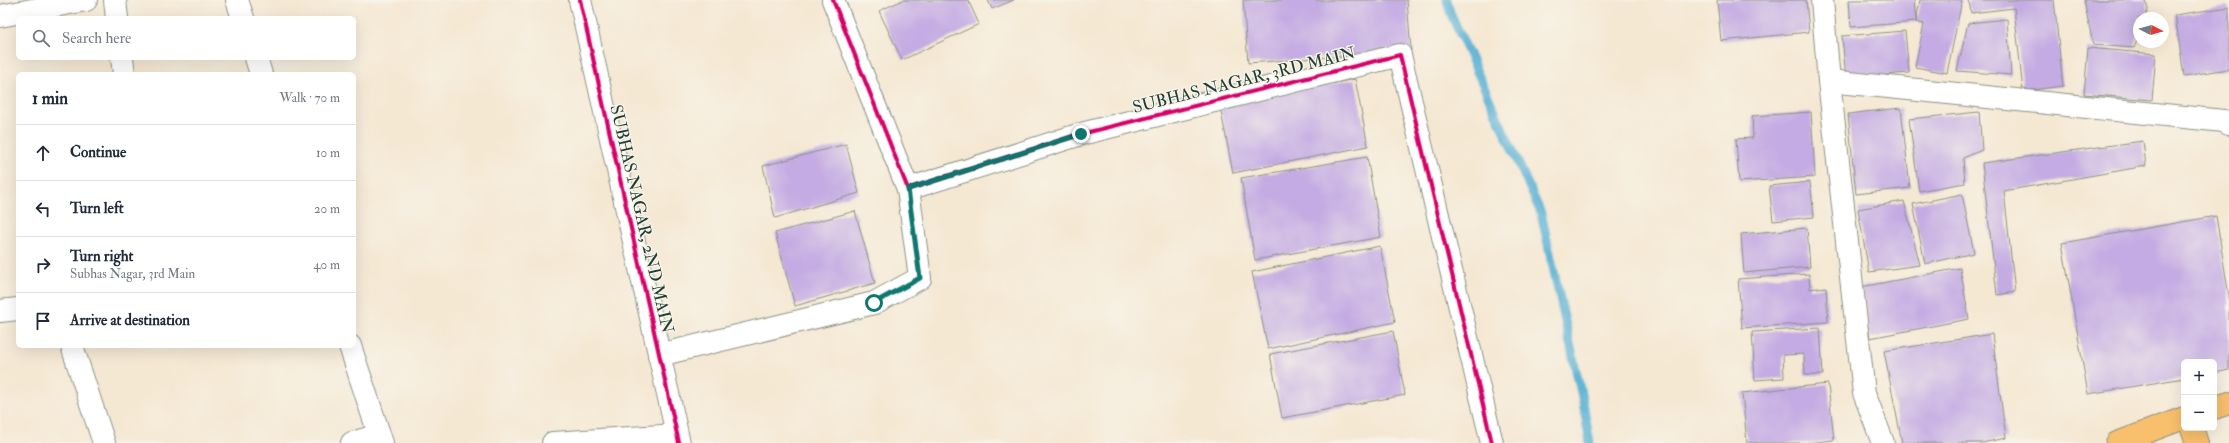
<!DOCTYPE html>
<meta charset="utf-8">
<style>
body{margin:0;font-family:"IM FELL Double Pica",serif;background:#f2f2f3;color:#1f2937}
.controls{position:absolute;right:12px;bottom:12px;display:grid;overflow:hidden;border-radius:6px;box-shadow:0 4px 16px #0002}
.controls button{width:36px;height:36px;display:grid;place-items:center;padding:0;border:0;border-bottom:1px solid #e0e1e3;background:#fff;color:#1f2937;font:20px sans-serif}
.compass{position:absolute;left:2133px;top:12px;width:36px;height:36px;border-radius:50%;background:#fff;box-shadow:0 4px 16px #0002;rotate:96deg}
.stop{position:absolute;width:12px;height:12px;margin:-9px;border:3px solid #0f766e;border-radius:50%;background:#fff}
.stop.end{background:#0f766e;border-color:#fff;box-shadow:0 1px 4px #0008}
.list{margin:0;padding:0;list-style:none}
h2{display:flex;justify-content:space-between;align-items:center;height:52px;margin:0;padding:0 16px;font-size:17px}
h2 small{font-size:13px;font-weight:400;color:#747a83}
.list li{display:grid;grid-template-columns:26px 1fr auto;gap:12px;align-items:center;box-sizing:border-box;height:56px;padding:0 16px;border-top:1px solid #e0e1e3}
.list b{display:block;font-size:15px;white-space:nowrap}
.list p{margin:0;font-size:13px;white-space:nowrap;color:#747a83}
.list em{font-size:13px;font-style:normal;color:#747a83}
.icon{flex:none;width:22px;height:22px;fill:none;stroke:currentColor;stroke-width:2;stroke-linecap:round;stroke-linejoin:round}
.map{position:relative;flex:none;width:2229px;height:443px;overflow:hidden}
.search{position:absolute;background:#fff;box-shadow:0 4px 16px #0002;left:16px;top:16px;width:340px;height:44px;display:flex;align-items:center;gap:10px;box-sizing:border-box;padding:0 14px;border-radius:6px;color:#747a83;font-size:15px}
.panel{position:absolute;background:#fff;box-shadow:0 4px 16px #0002;left:16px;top:72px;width:340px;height:276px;border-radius:6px}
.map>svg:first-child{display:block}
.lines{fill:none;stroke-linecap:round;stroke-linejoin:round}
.stream{stroke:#57b0d4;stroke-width:9}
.building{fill:#c4abe3}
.minor-casing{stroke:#8a9284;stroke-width:24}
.major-casing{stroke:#8a9284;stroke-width:24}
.minor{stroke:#fff;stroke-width:22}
.major{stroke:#f8bf6c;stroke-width:22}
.cycleway-casing{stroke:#f7f3e8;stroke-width:6}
.cycleway{stroke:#d6006c;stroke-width:4}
.route{stroke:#0f766e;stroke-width:5}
.labels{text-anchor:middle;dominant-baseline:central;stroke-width:3;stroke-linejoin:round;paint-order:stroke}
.street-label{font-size:17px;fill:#1f3d34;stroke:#f7f3e8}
</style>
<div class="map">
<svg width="2229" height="443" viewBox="0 0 2229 443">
<rect width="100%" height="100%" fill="#f7f3e8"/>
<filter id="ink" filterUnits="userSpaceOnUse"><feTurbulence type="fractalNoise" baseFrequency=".025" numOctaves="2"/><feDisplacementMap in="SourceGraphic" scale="8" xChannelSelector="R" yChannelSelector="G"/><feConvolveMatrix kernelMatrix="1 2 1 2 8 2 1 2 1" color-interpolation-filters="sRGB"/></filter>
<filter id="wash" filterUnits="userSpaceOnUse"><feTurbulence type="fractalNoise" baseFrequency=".012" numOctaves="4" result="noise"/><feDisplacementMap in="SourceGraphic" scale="16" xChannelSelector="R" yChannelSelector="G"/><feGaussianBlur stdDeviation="0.9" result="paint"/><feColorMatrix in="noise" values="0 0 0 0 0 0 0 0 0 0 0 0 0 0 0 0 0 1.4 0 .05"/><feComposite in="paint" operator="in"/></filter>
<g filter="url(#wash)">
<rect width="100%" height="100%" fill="#f5e8d3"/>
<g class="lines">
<polyline class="stream" points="1447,0 1450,12 1541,213 1583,402 1590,443"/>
</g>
<g id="blocks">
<g class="building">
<polygon points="903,0 968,0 979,24 902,60 879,11"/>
<polygon points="988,0 1014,0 992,9"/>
<polygon points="1243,0 1407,0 1411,51 1248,63"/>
<polygon points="1717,0 1806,0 1809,32 1721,41"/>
<polygon points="1849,0 1914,0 1916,22 1851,27"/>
<polygon points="1920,0 1962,0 1947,73 1915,67 1924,24 1916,22"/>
<polygon points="1969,0 2054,0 2063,86 2023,91 2014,8 1971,13"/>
<polygon points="2084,0 2146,0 2148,10 2145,18 2139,18 2139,33 2134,48 2093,45"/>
<polygon points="2229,7 2229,69 2184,76 2175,15"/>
<polygon points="2007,19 2011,75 1957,71 1968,23"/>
<polygon points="1905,31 1909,73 1846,78 1842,36"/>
<polygon points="2088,48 2156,54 2152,100 2084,94"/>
<polygon points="1355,79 1368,146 1233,173 1220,106"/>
<polygon points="1901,108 1910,188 1856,194 1848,114"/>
<polygon points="1811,112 1815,177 1739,182 1736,139 1753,138 1752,116"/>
<polygon points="1979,112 1982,150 1963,158 1965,183 1919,191 1909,119"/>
<polygon points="2143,141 2146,166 2004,191 2015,292 1997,295 1982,163"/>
<polygon points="846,144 859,193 775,218 763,166"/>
<polygon points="1367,157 1381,237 1255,260 1241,178"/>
<polygon points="1810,182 1814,217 1773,221 1769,186"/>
<polygon points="1962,194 1974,253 1925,264 1913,204"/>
<polygon points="1904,201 1920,265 1869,272 1858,209"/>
<polygon points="855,211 875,283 795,306 775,233"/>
<polygon points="2216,216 2229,296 2229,370 2214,373 2214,362 2184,362 2184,378 2088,394 2062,243"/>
<polygon points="1807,228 1810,267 1744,273 1741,234"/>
<polygon points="1380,246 1395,322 1268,349 1252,272"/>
<polygon points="1960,268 1969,319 1870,338 1861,287"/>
<polygon points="1809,274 1810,289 1826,287 1828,322 1742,328 1738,279"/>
<polygon points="1820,328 1823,375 1805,375 1804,354 1783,355 1784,378 1755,380 1752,332"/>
<polygon points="1393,331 1405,395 1282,418 1270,354"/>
<polygon points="1992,334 2006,438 1982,443 1902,443 1884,351"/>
<polygon points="1828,384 1834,440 1807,443 1747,443 1742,393"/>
</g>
</g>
</g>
<g filter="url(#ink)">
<use href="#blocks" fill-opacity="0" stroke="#8a9284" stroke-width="1"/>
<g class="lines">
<g class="minor-casing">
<g id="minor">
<polyline points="115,0 117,18"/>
<polyline points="237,0 243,18"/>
<polyline points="580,0 679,443"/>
<polyline points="833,0 908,189 1081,134 1400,55 1492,443"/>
<polyline points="1822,0 1829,81 1864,393 1883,443"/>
<polyline points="0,16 86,0"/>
<polyline points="122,58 124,74"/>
<polyline points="256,58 261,74"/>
<polyline points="1829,81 2224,121 2229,124"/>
<polyline points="0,311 18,309"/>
<polyline points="72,346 104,443"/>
<polyline points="350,346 382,443"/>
<polyline points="659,355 874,303 920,278 908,189"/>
<polyline points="352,443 379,435"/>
<polyline points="553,443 677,435"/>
</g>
</g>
<g class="major-casing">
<g id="major">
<polyline points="2214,408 2229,403"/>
<polyline points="2192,428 2197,443"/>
<polyline points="2117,443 2184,418"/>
</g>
</g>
<use href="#minor" class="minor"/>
<use href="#major" class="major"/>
<g class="cycleway-casing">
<g id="cycleway">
<polyline points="580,0 679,443"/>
<polyline points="833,0 908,189 1081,134 1400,55 1492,443"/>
</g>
</g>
<use href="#cycleway" class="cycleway"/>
</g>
</g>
<g class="lines" filter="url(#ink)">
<polyline class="route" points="874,303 920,278 908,189 1081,134"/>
</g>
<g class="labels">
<g class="street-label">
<text transform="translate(1244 80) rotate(-14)">SUBHAS NAGAR, 3RD MAIN</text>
<text transform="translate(642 219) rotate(77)">SUBHAS NAGAR, 2ND MAIN</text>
</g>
</g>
</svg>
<div class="controls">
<button>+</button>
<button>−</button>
</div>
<svg class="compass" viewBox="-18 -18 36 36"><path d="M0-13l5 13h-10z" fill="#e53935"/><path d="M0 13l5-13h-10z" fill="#747a83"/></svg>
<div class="stop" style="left:874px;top:303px"></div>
<div class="stop end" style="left:1081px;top:134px"></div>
<div class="search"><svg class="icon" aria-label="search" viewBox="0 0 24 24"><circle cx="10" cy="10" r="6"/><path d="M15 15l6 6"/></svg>Search here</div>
<section class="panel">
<h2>1 min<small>Walk · 70 m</small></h2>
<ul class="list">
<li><svg class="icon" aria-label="ahead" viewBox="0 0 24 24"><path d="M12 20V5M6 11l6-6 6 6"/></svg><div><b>Continue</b></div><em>10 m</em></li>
<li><svg class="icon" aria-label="left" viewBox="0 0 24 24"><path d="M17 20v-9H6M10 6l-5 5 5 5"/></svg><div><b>Turn left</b></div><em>20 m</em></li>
<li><svg class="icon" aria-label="right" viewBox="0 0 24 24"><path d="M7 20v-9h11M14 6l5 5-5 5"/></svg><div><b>Turn right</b><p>Subhas Nagar, 3rd Main</p></div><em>40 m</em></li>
<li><svg class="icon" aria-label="arrive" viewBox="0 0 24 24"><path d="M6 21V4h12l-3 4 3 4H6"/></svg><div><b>Arrive at destination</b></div></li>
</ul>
</section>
</div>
